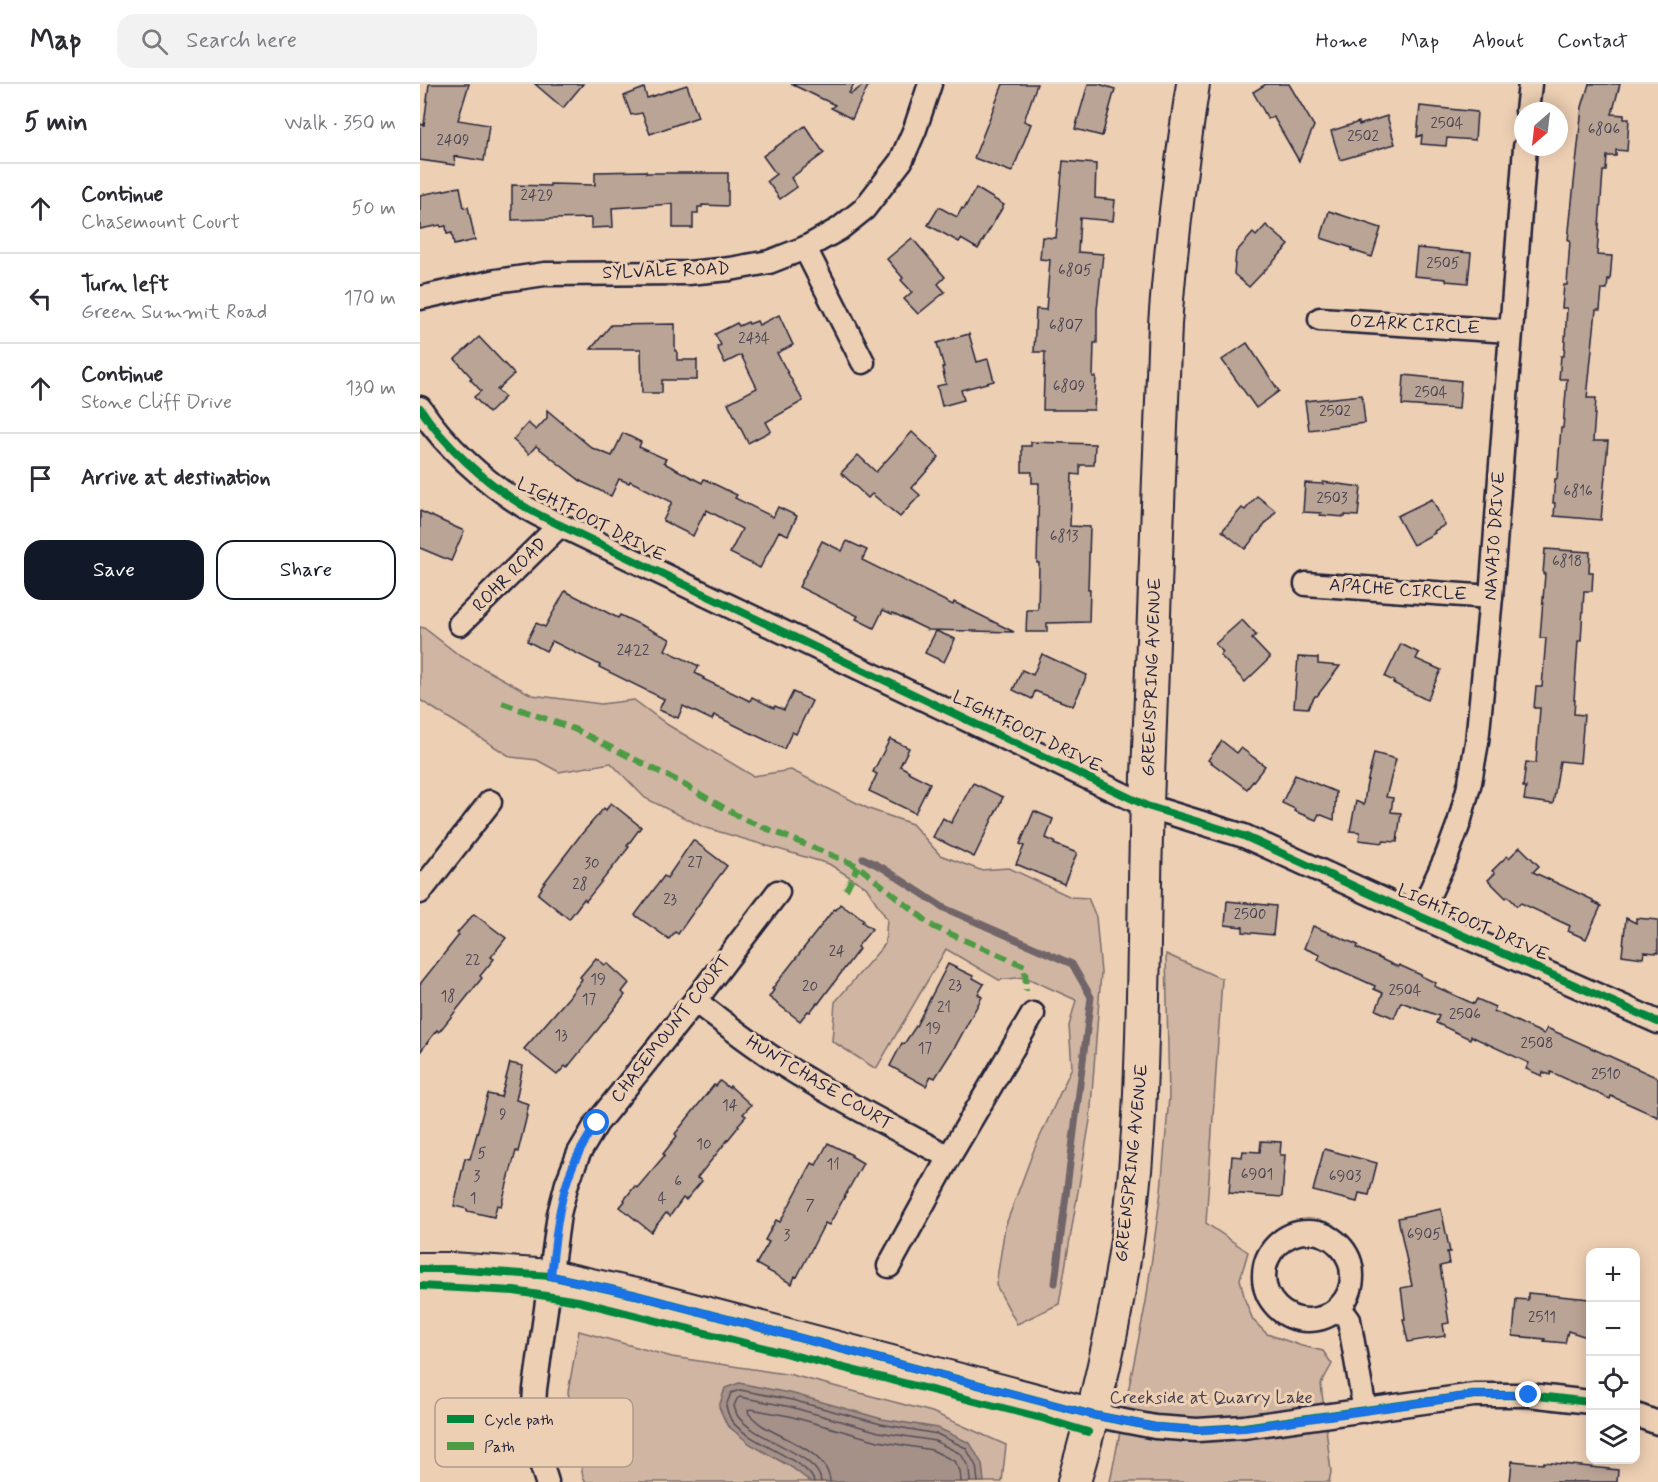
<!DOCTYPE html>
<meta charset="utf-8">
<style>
body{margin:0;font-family:Mynerve,sans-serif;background:#f2f2f3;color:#2b2b33}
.controls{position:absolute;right:18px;bottom:18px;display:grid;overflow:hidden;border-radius:12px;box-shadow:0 3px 15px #0003}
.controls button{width:54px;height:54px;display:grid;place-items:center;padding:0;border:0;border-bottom:2px solid #e1e1e2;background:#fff;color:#2b2b33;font:30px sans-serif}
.compass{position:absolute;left:1094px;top:18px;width:54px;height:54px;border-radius:50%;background:#fff;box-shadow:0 3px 15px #0003;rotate:208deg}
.stop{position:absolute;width:18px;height:18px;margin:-14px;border:4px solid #1a73e8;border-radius:50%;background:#fff}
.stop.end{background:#1a73e8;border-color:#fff;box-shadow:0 2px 6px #0008}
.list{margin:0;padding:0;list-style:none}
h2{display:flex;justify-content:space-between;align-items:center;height:78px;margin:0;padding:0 24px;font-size:26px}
h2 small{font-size:20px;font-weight:400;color:#7c7c81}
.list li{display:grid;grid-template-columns:39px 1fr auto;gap:18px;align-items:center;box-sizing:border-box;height:90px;padding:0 24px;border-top:2px solid #e1e1e2}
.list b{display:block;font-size:22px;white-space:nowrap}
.list p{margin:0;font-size:20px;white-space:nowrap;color:#7c7c81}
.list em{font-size:20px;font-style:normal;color:#7c7c81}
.actions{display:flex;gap:12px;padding:18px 24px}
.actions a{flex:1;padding:14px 0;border:2px solid #111827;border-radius:18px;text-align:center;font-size:21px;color:#111827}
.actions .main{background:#111827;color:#fff}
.icon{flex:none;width:33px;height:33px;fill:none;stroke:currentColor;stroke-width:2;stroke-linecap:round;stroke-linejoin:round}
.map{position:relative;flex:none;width:1238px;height:1398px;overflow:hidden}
header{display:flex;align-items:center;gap:36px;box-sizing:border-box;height:84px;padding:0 30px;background:#fff;border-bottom:2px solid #e1e1e2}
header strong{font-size:28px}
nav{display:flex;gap:33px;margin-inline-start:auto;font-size:21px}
.search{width:420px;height:54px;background:#f2f2f3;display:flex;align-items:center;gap:15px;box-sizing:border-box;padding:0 21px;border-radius:18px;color:#7c7c81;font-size:22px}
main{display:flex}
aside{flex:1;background:#fff}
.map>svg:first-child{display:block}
.green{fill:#d0b6a2;stroke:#796c6e;stroke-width:1.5}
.water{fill:#a59188;stroke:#716569;stroke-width:1.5}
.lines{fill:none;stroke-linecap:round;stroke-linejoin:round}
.shore{stroke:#564e5a;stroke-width:1.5}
.stream{stroke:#716569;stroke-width:7}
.building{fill:#baa495;stroke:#22223b;stroke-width:1.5}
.street-casing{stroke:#22223b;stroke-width:27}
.secondary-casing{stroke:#22223b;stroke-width:36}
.street{stroke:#edcfb3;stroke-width:22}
.secondary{stroke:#edcfb3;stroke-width:32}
.quiet{stroke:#4d9b45;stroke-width:6;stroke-dasharray:12 6;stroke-linecap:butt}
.cycleway-casing{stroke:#edcfb3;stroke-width:11}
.cycleway{stroke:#00873e;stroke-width:8}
.route{stroke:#1a73e8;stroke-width:8}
.labels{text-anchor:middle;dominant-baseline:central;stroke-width:6;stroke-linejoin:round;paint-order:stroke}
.number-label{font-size:15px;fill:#484252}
.street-label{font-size:18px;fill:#22223b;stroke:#edcfb3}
.park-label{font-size:18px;fill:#454050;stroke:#edcfb3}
.key{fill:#edcfb3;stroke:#b09b8f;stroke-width:1.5}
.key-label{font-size:16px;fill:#22223b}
</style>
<header>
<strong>Map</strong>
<div class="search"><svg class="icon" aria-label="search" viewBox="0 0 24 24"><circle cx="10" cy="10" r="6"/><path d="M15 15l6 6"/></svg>Search here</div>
<nav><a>Home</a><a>Map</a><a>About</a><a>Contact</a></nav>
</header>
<main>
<aside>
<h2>5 min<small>Walk · 350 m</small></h2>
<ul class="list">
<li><svg class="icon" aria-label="ahead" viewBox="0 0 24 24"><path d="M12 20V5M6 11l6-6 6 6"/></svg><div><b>Continue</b><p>Chasemount Court</p></div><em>50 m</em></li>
<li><svg class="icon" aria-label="left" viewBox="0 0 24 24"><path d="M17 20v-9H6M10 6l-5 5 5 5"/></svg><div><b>Turn left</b><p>Green Summit Road</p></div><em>170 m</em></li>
<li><svg class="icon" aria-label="ahead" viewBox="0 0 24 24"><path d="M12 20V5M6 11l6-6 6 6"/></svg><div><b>Continue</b><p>Stone Cliff Drive</p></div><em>130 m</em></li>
<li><svg class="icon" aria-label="arrive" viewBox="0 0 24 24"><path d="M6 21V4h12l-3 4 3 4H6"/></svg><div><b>Arrive at destination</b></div></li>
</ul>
<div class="actions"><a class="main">Save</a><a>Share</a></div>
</aside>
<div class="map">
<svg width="1238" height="1398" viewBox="0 0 1238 1398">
<rect width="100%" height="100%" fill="#edcfb3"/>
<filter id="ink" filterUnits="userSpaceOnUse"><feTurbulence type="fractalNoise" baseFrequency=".0167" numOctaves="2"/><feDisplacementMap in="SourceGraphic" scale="12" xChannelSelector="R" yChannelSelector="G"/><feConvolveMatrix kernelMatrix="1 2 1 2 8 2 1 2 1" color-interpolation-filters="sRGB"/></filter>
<g filter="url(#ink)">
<g class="green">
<polygon points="0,543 4,544 39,571 112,611 181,620 214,616 248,641 333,692 371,686 449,725 492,740 520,771 560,786 589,784 651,813 668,814 676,833 681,889 670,1036 639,1220 597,1240 576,1201 585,1143 613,1068 652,983 649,942 656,916 605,893 579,896 526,865 456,985 412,957 415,918 465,860 467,835 446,803 409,780 283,743 225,714 191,679 139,688 117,676 91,673 0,616"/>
<polygon points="746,870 802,895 786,1139 828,1168 820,1195 825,1216 833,1236 847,1250 882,1262 903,1267 912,1280 901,1300 911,1388 909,1398 690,1398 726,1218 741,1107 749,1013"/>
<polygon points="159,1247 252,1273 372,1291 512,1328 586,1361 582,1398 166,1398 163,1393 148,1308"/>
</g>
<polygon class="water" points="319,1299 374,1310 462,1335 518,1344 550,1359 562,1380 564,1398 391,1398 371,1383 330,1360 307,1341 299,1323 305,1304"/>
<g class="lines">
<g class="shore">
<path d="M 394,1398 C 391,1377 325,1358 311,1336 C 309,1332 307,1327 306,1322 L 311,1309 L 320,1306 L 372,1316 L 461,1340 L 517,1350 L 546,1364 L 556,1382 L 558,1398"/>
<path d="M 401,1398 C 400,1370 333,1356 317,1331 C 317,1330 314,1323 314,1322 L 317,1315 L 320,1313 L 371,1323 L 459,1348 L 515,1357 L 541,1370 L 549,1384 L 550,1398"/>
<path d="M 410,1398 C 409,1369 364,1355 343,1342 C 338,1339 333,1334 329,1330 L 328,1326 L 331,1325 L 369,1332 L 458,1357 L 512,1366 L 534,1377 L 540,1387 L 541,1398"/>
</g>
<polyline class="stream" points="443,774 463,784 524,824 652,880 671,913 635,1199"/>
</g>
<g class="building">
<polygon points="9,0 49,0 38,36 69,41 64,77 34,72 35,81 0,76 0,40 4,41"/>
<polygon points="115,0 163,0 143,24"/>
<polygon points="371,0 434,0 429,9 431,10 445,0 449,0 432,35 411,24 415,21"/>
<polygon points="583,0 617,0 604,37 611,40 592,88 554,74"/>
<polygon points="668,0 679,0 695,5 682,52 655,45"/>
<polygon points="846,0 869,0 894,42 879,77 853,32 848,35 833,8"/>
<polygon points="1169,0 1200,0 1192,30 1204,31 1204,35 1209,35 1207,67 1196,66 1196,72 1187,72 1186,87 1183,87 1177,171 1192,172 1190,196 1188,195 1187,205 1182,205 1180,226 1176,226 1167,314 1176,314 1173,357 1188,357 1181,436 1134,432 1135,419 1133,419 1135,395 1137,395 1141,344 1143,344 1147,295 1139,295 1141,272 1144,272 1147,224 1142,224 1144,201 1147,201 1150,156 1148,156 1162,23"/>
<polygon points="267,1 278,33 230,50 222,29 211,31 204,12 224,4 227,14"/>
<polygon points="1000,22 1057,28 1055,56 1027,54 1026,62 1001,60 1002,51 997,53"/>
<polygon points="967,32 975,60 920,76 911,47 939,38 939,41"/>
<polygon points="385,42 404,69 371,94 377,103 360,115 347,97 356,90 343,72"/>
<polygon points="643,77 676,80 675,114 695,116 693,137 660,134 658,168 683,170 677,226 677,259 674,259 673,293 676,293 674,326 623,326 625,268 614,268 616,225 626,226 630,176 620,175 622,153 636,154"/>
<polygon points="226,87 226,89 308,89 308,122 282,121 282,123 278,123 278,129 273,129 273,144 253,144 253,120 192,124 193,143 171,144 171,134 92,136 92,101 130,102 130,100 175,101 175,88"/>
<polygon points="40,103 44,124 48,123 55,156 34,161 32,149 27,150 26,142 21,143 20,141 0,145 0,111"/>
<polygon points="556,104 584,121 558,165 541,155 539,158 508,141 519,123 537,133 542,124 544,125"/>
<polygon points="909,127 961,144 952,173 931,166 932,164 901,154"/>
<polygon points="846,141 869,161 829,203 814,190 816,168 833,149 836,152"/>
<polygon points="492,154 525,193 518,200 525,208 498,230 484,215 492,208 481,196 483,194 467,175"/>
<polygon points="997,164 1051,169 1048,199 1026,197 1026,195 994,192"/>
<polygon points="359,231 373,261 357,269 383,317 346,338 351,347 328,359 308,319 337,304 321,271 305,279 297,263 301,261 295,250 317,239 319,242 328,238 329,240 337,237 339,241"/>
<polygon points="255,240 255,267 257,267 257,276 277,276 277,296 242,296 242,309 222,309 221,265 171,265 191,241"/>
<polygon points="549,250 557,278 568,275 574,297 541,306 544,316 522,322 517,302 526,300 522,283 524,283 517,259"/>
<polygon points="59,253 94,290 77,306 85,313 69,329 54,313 61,307 50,295 52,294 35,275"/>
<polygon points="827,259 859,307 836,324 802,276"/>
<polygon points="984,291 1041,297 1039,325 982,321"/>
<polygon points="942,311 945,339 889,346 885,317"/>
<polygon points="127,326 172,364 192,372 203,349 221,358 219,363 246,375 244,378 246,379 246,380 282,399 284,395 317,411 315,414 353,433 358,423 377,432 368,451 359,447 340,484 310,469 322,445 287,426 285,430 284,429 273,452 243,437 252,418 210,397 209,399 199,395 191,412 162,398 116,362 109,370 93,356 108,339 116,346 127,334"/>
<polygon points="492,348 519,373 492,404 500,411 480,433 452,410 448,414 421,389 438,371 456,388"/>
<polygon points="611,358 675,360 674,381 660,381 660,391 652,390 650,442 670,443 668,505 670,505 669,538 627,539 627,548 606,548 607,526 618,526 619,479 617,479 619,399 612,399 612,388 602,388 602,362 611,362"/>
<polygon points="903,398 941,403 938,432 925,431 925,433 900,431 901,429 883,428 885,399 903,400"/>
<polygon points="837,412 856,427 825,465 802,447 822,424 825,426"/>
<polygon points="1012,415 1025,441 1014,447 1015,449 993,461 977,432"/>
<polygon points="0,427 44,447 31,477 0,464"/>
<polygon points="402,457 422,467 427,457 447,466 442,476 533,521 534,518 594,548 508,546 473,529 472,530 463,526 454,544 436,535 438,532 379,503"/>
<polygon points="1125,465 1170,468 1169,488 1173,488 1172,507 1164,507 1161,557 1158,557 1154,616 1155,616 1154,630 1164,631 1160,679 1140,677 1133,720 1104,716 1106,703 1103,703 1106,678 1116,679 1120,624 1114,624 1116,603 1122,603 1126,554 1120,554 1125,490 1123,490"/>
<polygon points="145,507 198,534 200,531 250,555 245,566 279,582 275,589 284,594 283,595 330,617 332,613 354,624 355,622 364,626 373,608 392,617 376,650 372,648 364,665 294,631 292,636 263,622 258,634 239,626 244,615 179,583 180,581 132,557 126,567 107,557 116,539 125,543"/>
<polygon points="822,536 836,551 832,555 850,574 825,598 800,571 803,568 795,560"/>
<polygon points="516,547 535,555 524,578 505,569"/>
<polygon points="981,560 999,569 996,575 1021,586 1007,616 973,599 974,597 965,593"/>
<polygon points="622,570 667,591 653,622 615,607 612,615 593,606 602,586 613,591"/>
<polygon points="878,573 898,574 898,580 920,582 897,612 895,612 888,624 874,623"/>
<polygon points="470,655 489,664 480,682 489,687 488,688 510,699 495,729 449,707 457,690 453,688"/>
<polygon points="802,657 817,669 821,664 845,682 827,705 788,676"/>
<polygon points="954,669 976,675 966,713 973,714 971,728 981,729 977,758 963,757 963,759 939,756 940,748 930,747 936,717 944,721 946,704"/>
<polygon points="875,691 916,708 914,736 899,730 896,736 874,727 875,725 862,719"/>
<polygon points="553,699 583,713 554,773 513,753 523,734 531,739"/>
<polygon points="191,719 221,743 207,762 209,763 166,817 164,815 149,835 118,810 122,804 121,803 159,753 184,724 186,726"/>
<polygon points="614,727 633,735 626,754 635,758 634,760 657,769 644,800 596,780 604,762 600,760"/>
<polygon points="273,756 307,782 291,803 258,850 255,848 249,855 215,831 244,792 247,794"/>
<polygon points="1100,763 1119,782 1113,788 1173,816 1173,818 1181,822 1166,855 1148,847 1150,842 1101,819 1097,822 1088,812 1086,814 1068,796 1075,789 1072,787 1087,772 1089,774"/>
<polygon points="807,817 856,822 853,851 823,848 823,843 805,841"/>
<polygon points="420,820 430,827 431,826 444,836 442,838 452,845 437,863 439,865 398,920 397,919 390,928 388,927 380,937 349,913 354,906 352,905 414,825 416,826"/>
<polygon points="54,830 86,854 71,873 74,875 60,892 62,894 19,948 17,946 0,968 0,900 39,851 37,849"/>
<polygon points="1206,834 1216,839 1216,834 1238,836 1238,869 1224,868 1223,874 1202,871"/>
<polygon points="893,842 938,861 937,864 978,883 979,881 1001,891 1001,892 1016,899 1014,902 1054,920 1057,915 1075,923 1074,927 1124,950 1127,944 1238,994 1238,1033 1191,1012 1190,1015 1131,988 1130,991 1123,988 1122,992 1106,985 1109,979 1051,952 1050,955 1016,939 1019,932 981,918 974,934 956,926 963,909 954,905 955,902 915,884 915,885 898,876 900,871 884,864"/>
<polygon points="176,874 185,881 187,879 209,899 202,908 205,911 184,938 147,984 145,982 137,991 104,965 149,913 162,895 160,893"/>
<polygon points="528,880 553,892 553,894 564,900 558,910 562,913 536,961 515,994 511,992 506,1002 470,982 482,959 484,960 496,942"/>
<polygon points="90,979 103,982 96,1016 109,1020 106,1031 107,1031 98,1068 96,1067 81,1122 77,1121 74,1133 47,1127 47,1125 34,1122 45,1074 50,1075 68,1010 81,1013"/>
<polygon points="300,997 309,1004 310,1002 331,1021 323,1030 326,1032 318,1041 319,1042 277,1094 282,1097 266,1116 263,1114 250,1132 246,1129 231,1148 200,1123 205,1117 204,1116 215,1102 217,1104 245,1071 243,1070 257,1052 255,1050 294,1001 296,1002"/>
<polygon points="841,1057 861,1058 860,1071 865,1071 862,1113 809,1109 812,1072 822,1073 823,1067 840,1068"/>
<polygon points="408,1059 432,1071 431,1072 443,1079 409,1141 405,1139 377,1193 375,1192 372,1200 336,1180 349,1158 345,1156 356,1136 360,1138 392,1079 396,1081"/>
<polygon points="904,1065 957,1079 949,1111 939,1109 937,1118 893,1107"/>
<polygon points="1021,1125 1030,1168 1027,1168 1029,1180 1020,1182 1029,1239 1023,1240 1025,1252 988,1258 983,1235 985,1235 981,1204 992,1202 978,1134"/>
<polygon points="1108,1209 1170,1215 1170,1254 1148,1247 1145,1259 1124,1257 1125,1255 1093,1252 1096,1215 1108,1216"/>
<polygon points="1092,1377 1123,1380 1124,1378 1198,1386 1197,1398 1090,1398"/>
</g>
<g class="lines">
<g class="street-casing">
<g id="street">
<polyline points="1107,27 1110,0"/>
<polyline points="385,164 443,278"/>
<polyline points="0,214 76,197 125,190 268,189 310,185 349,178 385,164 419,145 444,125 461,103 481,77 495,45 510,0"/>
<polyline points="900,235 1090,247"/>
<path d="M 0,324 C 24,361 65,398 102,421 C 114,429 127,435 140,441 L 727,722 L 824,752 L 999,832 L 1238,938"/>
<polyline points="886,500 1071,513"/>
<polyline points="40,540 140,441"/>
<polyline points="0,808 70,718"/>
<polyline points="999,832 1026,774 1039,739 1050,698 1057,658 1071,513 1105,63"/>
<path d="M 275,917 C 311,944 348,973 388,996 C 434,1024 482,1048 529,1073"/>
<circle cx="888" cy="1192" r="44"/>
<polyline points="469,1182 529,1073 613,930"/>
<polyline points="919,1223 929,1236 945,1327"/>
<polyline points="673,1331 735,1343 777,1346 824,1343 1054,1311 1109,1311 1170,1318"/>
<polyline points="1216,1331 1238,1339"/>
<polyline points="127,1398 117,1367 113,1338 115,1305 139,1130 147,1099 159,1069 177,1039 275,917 358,808"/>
</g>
</g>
<g class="secondary-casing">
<g id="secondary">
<polyline points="0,1185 31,1185 131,1192 216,1211 673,1331"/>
<path d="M 654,1398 C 687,1284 711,1166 718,1047 C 725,938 723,829 727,720 C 732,560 739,400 745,240 C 751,159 761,80 773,0"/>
</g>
</g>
<use href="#street" class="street"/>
<use href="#secondary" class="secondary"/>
<g class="quiet">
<polyline points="82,619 154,645 256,696 323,735 438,782 514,843 605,882 606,907"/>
<polyline points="426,806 438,782"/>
</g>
<g class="cycleway-casing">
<g id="cycleway">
<path d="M 0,324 C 24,361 65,398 102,421 C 114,429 127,435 140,441 L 727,722 L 824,752 L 999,832 L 1238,938"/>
<polyline points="0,1185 31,1185 131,1192 216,1211 673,1331 735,1343 777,1346 824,1343 1054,1311 1109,1311 1170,1318"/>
<polyline points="0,1202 94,1207 158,1217 618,1333 668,1348"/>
</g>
</g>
<use href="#cycleway" class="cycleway"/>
</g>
</g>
<g class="lines" filter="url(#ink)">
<path class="route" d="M 177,1039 C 171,1048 165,1058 160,1067 C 139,1105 136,1150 131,1192 L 216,1211 L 673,1331 L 735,1343 L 777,1346 L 825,1344 L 1054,1311 L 1109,1311"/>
</g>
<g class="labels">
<g class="number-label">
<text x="1027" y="40">2504</text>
<text x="1184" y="46">6806</text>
<text x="943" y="53">2502</text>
<text x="33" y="57">2409</text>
<text x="117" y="112">2429</text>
<text x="1023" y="180">2505</text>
<text x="655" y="187">6805</text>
<text x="646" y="242">6807</text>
<text x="334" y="255">2434</text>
<text x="649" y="303">6809</text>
<text x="1011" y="309">2504</text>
<text x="915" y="328">2502</text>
<text x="1158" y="408">6816</text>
<text x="912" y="415">2503</text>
<text x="644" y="453">6813</text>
<text x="1147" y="478">6818</text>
<text x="213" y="567">2422</text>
<text x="275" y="779">27</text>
<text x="172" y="780">30</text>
<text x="160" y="801">28</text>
<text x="250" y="816">23</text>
<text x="830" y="831">2500</text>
<text x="417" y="868">24</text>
<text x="53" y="877">22</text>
<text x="178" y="896">19</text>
<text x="535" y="902">23</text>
<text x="390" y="903">20</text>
<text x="985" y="907">2504</text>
<text x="28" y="913">18</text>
<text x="169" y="916">17</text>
<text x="524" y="924">21</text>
<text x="1045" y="931">2506</text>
<text x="513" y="945">19</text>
<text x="141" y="952">13</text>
<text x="1117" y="960">2508</text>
<text x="505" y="965">17</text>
<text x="1186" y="991">2510</text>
<text x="310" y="1022">14</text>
<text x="83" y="1031">9</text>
<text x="284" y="1061">10</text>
<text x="62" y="1070">5</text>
<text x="413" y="1081">11</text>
<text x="837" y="1091">6901</text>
<text x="57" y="1093">3</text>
<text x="925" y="1093">6903</text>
<text x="258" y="1098">6</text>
<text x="53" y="1115">1</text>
<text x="242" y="1115">4</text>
<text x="390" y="1122">7</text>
<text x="1004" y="1151">6905</text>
<text x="367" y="1152">3</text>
<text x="1122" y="1234">2511</text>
</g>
<g class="street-label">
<text transform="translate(246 187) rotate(-2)">SYLVALE ROAD</text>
<text transform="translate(995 241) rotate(3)">OZARK CIRCLE</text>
<text transform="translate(171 436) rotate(27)">LIGHTFOOT DRIVE</text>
<text transform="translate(1075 452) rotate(-86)">NAVAJO DRIVE</text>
<text transform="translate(90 491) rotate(-45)">ROHR ROAD</text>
<text transform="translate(978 506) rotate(4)">APACHE CIRCLE</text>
<text transform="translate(732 593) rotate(-88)">GREENSPRING AVENUE</text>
<text transform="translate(607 648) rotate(26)">LIGHTFOOT DRIVE</text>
<text transform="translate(1053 839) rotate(24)">LIGHTFOOT DRIVE</text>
<text transform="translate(251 945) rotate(-52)">CHASEMOUNT COURT</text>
<text transform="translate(399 999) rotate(31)">HUNTCHASE COURT</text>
<text transform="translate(712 1079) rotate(-84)">GREENSPRING AVENUE</text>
</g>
<g class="park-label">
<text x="791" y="1314">Creekside at Quarry Lake</text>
</g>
</g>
<rect x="15" y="1314" width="198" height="69" rx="9" class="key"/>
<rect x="27" y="1331" width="27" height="8" fill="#00873e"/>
<rect x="27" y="1358" width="27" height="8" fill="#4d9b45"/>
<g class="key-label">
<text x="64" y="1341">Cycle path</text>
<text x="64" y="1368">Path</text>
</g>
</svg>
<div class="controls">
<button>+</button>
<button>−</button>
<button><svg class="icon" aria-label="locate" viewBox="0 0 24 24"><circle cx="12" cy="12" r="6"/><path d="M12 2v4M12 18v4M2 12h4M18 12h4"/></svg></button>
<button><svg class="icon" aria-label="layers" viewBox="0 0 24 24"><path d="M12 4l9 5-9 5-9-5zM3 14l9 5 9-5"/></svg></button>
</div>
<svg class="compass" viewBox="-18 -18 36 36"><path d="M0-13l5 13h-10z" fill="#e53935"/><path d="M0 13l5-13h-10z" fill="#7c7c81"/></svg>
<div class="stop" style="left:177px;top:1039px"></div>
<div class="stop end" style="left:1109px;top:1311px"></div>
</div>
</main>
